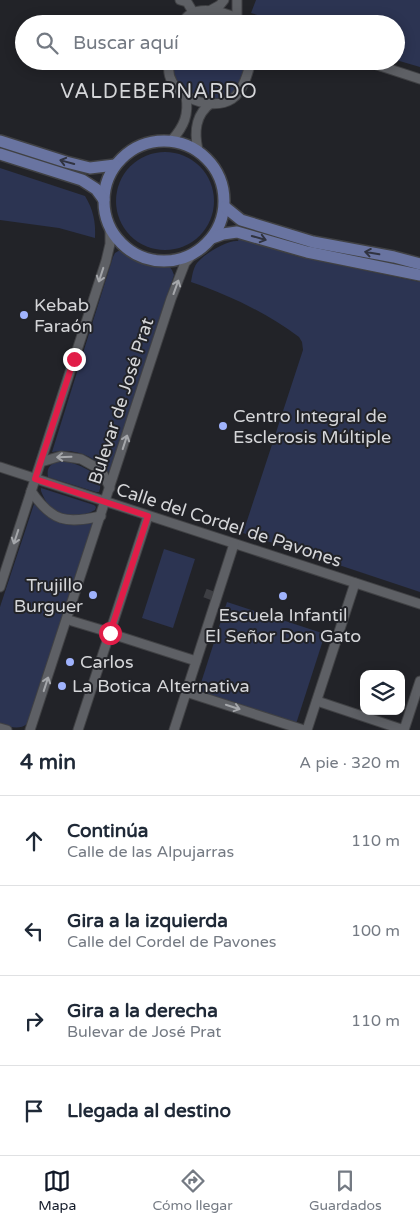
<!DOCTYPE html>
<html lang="es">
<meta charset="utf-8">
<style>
body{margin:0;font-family:"Varela Round",sans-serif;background:#f6f6f7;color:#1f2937}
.controls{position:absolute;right:15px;bottom:15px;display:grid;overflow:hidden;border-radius:10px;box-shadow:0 2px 12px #0003}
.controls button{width:45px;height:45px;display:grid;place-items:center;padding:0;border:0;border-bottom:1px solid #e0e1e3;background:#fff;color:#1f2937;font:25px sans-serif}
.stop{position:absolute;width:15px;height:15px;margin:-11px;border:4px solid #e11d48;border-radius:50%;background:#fff}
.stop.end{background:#e11d48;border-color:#fff;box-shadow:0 1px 5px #0008}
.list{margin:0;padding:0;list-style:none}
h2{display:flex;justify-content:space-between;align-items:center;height:65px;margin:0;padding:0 20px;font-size:21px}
h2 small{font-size:16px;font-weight:400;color:#747a83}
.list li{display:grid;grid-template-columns:32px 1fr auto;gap:15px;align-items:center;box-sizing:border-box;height:90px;padding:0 20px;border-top:1px solid #e0e1e3}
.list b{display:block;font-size:19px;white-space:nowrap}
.list p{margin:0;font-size:16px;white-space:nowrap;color:#747a83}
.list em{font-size:16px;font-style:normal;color:#747a83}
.icon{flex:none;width:28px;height:28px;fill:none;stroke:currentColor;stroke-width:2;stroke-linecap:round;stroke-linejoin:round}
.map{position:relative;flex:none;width:420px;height:730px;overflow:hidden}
.search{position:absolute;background:#fff;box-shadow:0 2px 12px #0003;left:15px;right:15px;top:15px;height:55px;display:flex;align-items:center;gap:12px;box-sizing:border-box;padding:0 18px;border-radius:28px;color:#747a83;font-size:19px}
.sheet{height:425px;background:#fff}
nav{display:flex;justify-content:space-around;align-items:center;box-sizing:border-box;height:70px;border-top:1px solid #e0e1e3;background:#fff;font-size:14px;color:#747a83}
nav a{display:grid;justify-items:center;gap:2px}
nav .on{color:#111827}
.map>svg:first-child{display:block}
.green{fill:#2c3452}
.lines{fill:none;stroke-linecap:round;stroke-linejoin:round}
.minor-tunnel{stroke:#3d3e43;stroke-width:9;stroke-dasharray:9 4.5;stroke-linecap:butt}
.minor-casing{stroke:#404144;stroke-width:11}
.major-casing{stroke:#404144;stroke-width:14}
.minor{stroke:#5e6065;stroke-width:9}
.major{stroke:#6974a1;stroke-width:11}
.oneway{stroke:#303340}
.oneway2{stroke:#a5a7ab}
.route{stroke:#e11d48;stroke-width:6}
.poi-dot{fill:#a0b3fd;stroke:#222328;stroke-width:2}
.labels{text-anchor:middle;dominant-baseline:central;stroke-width:4;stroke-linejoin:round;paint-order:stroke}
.poi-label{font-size:18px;fill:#d5d6d9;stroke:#222328;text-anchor:start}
.street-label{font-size:18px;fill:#d5d6d9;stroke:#222328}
.quarter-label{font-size:20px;letter-spacing:1px;fill:#d5d6d9;stroke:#222328}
</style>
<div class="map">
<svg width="420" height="730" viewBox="0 0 420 730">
<rect width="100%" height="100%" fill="#222328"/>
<g class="green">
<polygon points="256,0 420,0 420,67 396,60 396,24 286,24 251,13"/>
<polygon points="206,14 239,24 187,24 199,15"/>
<path d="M 174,61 L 247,61 C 243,72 240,90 229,96 C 217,103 182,93 175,81 C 172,75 173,68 174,61 Z"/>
<circle cx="165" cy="201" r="49"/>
<path d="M 0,168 L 85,196 C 93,209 96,222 95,238 L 59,228 L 0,220 Z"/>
<path d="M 239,238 L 296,256 L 420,282 L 420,592 L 243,533 L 303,350 L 302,342 L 299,337 C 265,312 231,296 191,282 C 192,277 193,268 197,263 C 204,254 227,240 238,241 Z"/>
<path d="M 120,250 L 138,260 L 151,265 L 169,266 L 172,270 L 174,275 L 110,474 C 94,455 76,448 52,452 L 113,257 L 115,253 Z"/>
<path d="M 61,461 C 74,462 107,473 99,492 L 96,492 L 48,477 C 46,467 51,463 61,461 Z"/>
<path d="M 41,488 L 94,505 L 96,507 L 95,510 C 88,514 82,515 75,515 C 54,515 48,508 41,491 Z"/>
<path d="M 34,504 C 54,524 68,529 95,521 L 27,724 C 20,730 9,727 0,724 L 0,607 Z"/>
<polygon points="164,549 195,559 173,628 142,618"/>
<polygon points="227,602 325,634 296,724 201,693 199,689"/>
</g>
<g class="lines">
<polyline class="minor-tunnel" points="205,593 213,596"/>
<g class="minor-casing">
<g id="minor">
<polyline points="180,0 187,2 193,12"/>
<polyline points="237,0 237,17"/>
<polyline points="211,10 220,5 224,0"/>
<path d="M 182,24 C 193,0 231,13 247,24"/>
<path d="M 170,61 C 160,92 209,114 232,99 C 243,92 248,73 251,61"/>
<polyline points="365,61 420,79"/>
<path d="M 172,140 C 184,126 189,115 186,96"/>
<path d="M 198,150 C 194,132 195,115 211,103"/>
<polyline points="41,462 61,456 81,459 101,470 110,488"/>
<polyline points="0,467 420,604"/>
<path d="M 31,491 C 52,522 66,524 101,516"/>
<polyline points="0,587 106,261 110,244 110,227"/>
<polyline points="72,621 102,630"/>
<polyline points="115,635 196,661"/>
<polyline points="186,692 304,730"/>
<polyline points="317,701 404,730 420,681"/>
<polyline points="0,728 7,730"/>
<polyline points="30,730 171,299 185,263 192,255"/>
<polyline points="78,730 148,516"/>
<polyline points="174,730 234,544"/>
<polyline points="307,730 355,583"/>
</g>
</g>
<g class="major-casing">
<g id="major">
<circle cx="164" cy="201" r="60"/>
<polyline points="0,141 66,162 90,168 115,165"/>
<polyline points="0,154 82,180 96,189 104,200"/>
<polyline points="225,207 241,220 313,242 394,257 420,264"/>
<polyline points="212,238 223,234 237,232 307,252 420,275"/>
</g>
</g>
<use href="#minor" class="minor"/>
<use href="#major" class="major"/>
</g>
<defs><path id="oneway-shaft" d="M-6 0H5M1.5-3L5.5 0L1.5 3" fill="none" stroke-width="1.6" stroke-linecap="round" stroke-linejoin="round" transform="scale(1.25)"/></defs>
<g class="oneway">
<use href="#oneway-shaft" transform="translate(67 162) rotate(-165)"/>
<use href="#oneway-shaft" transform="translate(259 238) rotate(16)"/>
<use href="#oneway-shaft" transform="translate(372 253) rotate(-170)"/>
</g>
<g class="oneway2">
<use href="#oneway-shaft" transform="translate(101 275) rotate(108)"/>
<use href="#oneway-shaft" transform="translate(176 287) rotate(-70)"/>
<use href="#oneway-shaft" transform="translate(125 442) rotate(-72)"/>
<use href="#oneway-shaft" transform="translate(64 457) rotate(178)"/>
<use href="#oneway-shaft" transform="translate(16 537) rotate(108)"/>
<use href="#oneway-shaft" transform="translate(46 684) rotate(-72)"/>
<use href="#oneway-shaft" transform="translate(233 707) rotate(18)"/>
</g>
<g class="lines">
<polyline class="route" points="74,359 35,479 148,516 110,633"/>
</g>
<g class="poi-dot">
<circle cx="24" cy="315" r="5"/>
<circle cx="223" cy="426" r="5"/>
<circle cx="93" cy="595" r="5"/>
<circle cx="283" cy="596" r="5"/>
<circle cx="70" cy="662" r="5"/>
<circle cx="62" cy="686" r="5"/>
</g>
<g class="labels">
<g class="poi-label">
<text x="34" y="305">Kebab<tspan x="34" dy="21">Faraón</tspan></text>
<text x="233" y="416">Centro Integral de<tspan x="233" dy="21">Esclerosis Múltiple</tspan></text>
<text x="83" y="585" text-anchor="end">Trujillo<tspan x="83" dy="21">Burguer</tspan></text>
<text x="283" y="615" text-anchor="middle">Escuela Infantil<tspan x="283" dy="21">El Señor Don Gato</tspan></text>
<text x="80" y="662">Carlos</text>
<text x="72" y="686">La Botica Alternativa</text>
</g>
<g class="street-label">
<text transform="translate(121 401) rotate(-72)">Bulevar de José Prat</text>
<text transform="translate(229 525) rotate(18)">Calle del Cordel de Pavones</text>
</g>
<g class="quarter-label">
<text x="159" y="92">VALDEBERNARDO</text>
</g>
</g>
</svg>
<div class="controls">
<button><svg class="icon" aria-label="layers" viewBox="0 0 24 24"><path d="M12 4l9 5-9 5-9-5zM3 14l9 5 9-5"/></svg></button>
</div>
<div class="stop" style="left:110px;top:633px"></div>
<div class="stop end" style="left:74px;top:359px"></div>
<div class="search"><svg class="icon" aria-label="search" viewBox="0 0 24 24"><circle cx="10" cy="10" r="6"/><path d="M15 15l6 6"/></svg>Buscar aquí</div>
</div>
<section class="sheet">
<h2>4 min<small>A pie · 320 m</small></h2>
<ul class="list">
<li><svg class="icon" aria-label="ahead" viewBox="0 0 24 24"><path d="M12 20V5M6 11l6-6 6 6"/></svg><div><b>Continúa</b><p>Calle de las Alpujarras</p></div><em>110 m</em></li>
<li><svg class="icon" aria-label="left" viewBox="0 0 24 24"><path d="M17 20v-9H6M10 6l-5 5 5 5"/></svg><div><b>Gira a la izquierda</b><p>Calle del Cordel de Pavones</p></div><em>100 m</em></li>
<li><svg class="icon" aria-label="right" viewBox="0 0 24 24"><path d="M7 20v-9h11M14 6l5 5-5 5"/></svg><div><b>Gira a la derecha</b><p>Bulevar de José Prat</p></div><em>110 m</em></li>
<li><svg class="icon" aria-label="arrive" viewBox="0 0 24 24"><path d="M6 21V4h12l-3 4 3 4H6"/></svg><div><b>Llegada al destino</b></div></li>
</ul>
</section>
<nav>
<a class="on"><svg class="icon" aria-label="map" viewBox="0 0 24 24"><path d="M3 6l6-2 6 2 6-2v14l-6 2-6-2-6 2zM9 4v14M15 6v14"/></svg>Mapa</a>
<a><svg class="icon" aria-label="directions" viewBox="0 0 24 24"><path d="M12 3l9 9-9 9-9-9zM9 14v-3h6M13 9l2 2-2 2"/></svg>Cómo llegar</a>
<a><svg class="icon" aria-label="saved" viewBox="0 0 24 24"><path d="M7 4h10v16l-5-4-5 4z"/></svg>Guardados</a>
</nav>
